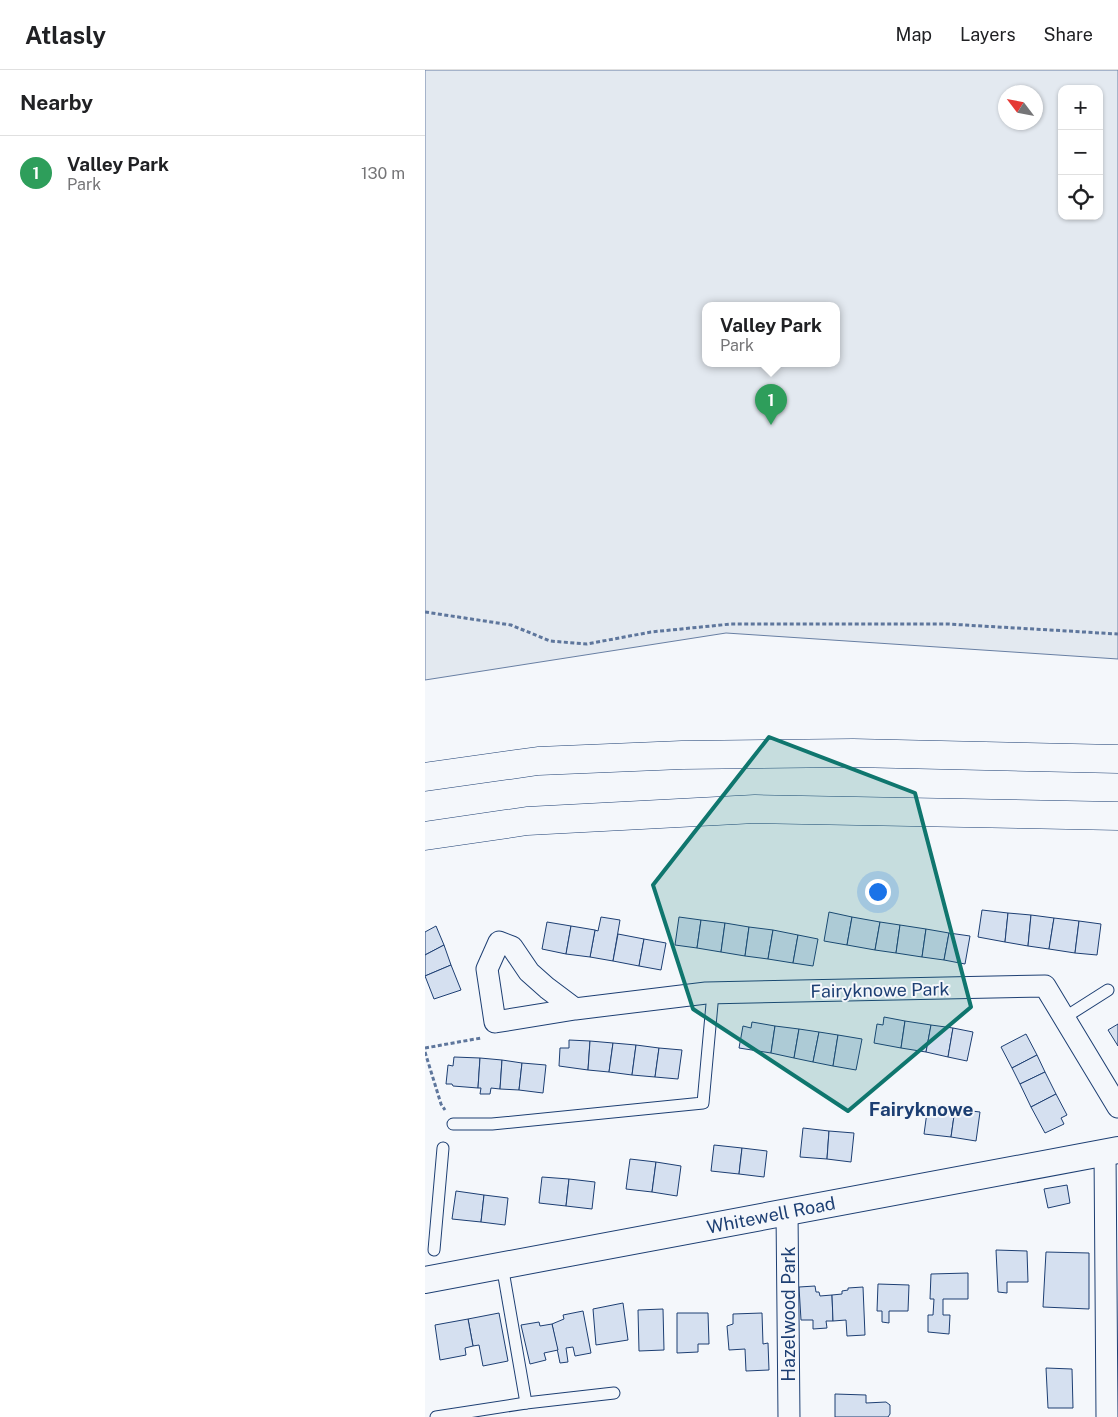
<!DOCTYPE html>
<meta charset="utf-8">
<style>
body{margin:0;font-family:"Public Sans",sans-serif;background:#f6f6f6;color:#202124}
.controls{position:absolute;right:15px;top:15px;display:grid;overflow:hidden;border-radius:10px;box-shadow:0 1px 4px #0004}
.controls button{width:45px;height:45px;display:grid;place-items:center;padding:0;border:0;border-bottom:1px solid #e0e0e0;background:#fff;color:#202124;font:25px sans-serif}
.compass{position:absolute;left:573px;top:15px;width:45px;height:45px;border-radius:50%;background:#fff;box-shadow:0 1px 4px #0004;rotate:302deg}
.you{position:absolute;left:452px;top:821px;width:18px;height:18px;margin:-12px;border:4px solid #fff;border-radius:50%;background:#1a73e8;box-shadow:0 0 0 8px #1a73e833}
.badge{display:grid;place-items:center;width:32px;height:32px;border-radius:50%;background:#db2777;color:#fff;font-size:16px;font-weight:700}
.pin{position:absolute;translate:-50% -41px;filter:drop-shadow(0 1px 2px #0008)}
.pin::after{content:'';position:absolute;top:26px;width:18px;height:15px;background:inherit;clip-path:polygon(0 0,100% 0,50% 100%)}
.popup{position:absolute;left:277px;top:232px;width:138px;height:65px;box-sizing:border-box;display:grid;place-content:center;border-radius:10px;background:#fff;filter:drop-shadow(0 1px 4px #0005);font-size:16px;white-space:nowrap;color:#757577}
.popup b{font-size:19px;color:#202124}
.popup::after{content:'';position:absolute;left:50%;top:100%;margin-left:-10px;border:10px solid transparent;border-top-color:#fff}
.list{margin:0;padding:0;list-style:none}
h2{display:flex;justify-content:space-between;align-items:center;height:65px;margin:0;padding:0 20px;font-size:21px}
h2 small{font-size:16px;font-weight:400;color:#757577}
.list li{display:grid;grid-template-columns:32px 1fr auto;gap:15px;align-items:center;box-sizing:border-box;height:75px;padding:0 20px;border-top:1px solid #e0e0e0}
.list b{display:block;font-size:19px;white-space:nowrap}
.list p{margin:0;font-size:16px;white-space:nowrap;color:#757577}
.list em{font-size:16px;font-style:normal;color:#757577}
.icon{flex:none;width:28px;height:28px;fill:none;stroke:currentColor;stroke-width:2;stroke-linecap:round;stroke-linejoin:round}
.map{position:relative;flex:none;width:693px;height:1347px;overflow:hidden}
header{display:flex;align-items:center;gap:30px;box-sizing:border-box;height:70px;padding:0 25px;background:#fff;border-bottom:1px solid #e0e0e0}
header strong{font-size:24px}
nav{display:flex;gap:28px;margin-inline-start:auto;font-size:18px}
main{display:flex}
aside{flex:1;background:#fff}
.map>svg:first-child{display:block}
.green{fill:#e3e9f0;stroke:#687fa3;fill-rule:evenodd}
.building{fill:#d5e0f0;stroke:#1d3f73}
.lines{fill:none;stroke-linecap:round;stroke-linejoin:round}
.service-casing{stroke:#1d3f73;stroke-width:13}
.minor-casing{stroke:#1d3f73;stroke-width:23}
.tertiary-casing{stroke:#1d3f73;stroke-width:28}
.motorway-casing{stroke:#1d3f73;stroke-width:29}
.path{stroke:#5e769c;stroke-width:3;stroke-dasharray:4 2.5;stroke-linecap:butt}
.service{stroke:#f4f7fb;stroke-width:11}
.minor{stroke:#f4f7fb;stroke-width:21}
.tertiary{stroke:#f4f7fb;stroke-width:26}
.motorway{stroke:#f4f7fb;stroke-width:28}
.marked{fill:#0f766e;fill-opacity:0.2;stroke:#0f766e;stroke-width:4;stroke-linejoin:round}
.labels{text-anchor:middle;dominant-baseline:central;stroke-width:4;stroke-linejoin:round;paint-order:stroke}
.street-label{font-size:18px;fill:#1d3f73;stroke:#f4f7fb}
.neighbourhood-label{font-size:19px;font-weight:bold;fill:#1d3f73;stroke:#f4f7fb}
</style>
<header>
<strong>Atlasly</strong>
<nav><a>Map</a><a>Layers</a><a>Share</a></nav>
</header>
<main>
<aside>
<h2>Nearby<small></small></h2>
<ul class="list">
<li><span class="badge" style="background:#2e9e5b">1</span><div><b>Valley Park</b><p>Park</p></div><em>130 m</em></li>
</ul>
</aside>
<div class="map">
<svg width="693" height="1347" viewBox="0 0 693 1347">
<rect width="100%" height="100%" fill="#f4f7fb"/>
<path class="green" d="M 0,0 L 693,0 L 693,589 L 301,563 L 0,610 ZM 637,19 L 674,19 L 674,146 L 637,146 ZM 580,22 L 610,22 L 610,52 L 580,52 ZM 281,236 L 411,236 L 411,294 L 281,294 Z"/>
<g class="building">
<polygon points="557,840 583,843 580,872 553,867"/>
<polygon points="404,842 427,847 422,875 399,871"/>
<polygon points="583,843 606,845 603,876 580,872"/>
<polygon points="606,845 629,848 624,879 603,876"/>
<polygon points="176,847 195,850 188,891 165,887 170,860 173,861"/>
<polygon points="254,847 276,850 272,878 250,875"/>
<polygon points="427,847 455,852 450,880 422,875"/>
<polygon points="629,848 654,851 650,883 624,879"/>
<polygon points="276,850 300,853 296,882 272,878"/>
<polygon points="654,851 676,854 672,885 650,883"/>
<polygon points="122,852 146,856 141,884 117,879"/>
<polygon points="455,852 475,855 471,883 450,880"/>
<polygon points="300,853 324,857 320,886 296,882"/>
<polygon points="475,855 501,859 497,887 471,883"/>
<polygon points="11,856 19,875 0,885 0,862"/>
<polygon points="146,856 170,860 165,887 141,884"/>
<polygon points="324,857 348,860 343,889 320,886"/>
<polygon points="501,859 524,863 519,890 497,887"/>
<polygon points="348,860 373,865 368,893 343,889"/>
<polygon points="524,863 545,866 540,894 519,890"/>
<polygon points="193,864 219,869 214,896 188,891"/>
<polygon points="373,865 393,869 388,896 368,893"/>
<polygon points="219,869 241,873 236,900 214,896"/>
<polygon points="19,875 26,895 0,906 0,885"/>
<polygon points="26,895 36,920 9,929 0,906"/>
<polygon points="459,947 480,951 476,978 449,973 452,954 458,955"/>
<polygon points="480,951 506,955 501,982 476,978"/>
<polygon points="327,952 350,956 346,983 314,978 318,956 326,958"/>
<polygon points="693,954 693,976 683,960"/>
<polygon points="506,955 528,958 523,987 501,982"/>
<polygon points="350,956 374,959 369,988 346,983"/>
<polygon points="528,958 548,962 542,991 523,987"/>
<polygon points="374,959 394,962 388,992 369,988"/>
<polygon points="394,962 413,965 408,996 388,992"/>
<polygon points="601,964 612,985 587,998 576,977"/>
<polygon points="413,965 437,969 431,1000 408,996"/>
<polygon points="144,970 165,971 163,1000 134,996 135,978 144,978"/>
<polygon points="165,971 188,973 184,1002 163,1000"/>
<polygon points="188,973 211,975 207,1005 184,1002"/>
<polygon points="211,975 234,978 230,1007 207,1005"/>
<polygon points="234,978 257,980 253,1009 230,1007"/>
<polygon points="612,985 620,1002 595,1014 587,998"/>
<polygon points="29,987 55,988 53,1018 28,1016 27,1014 21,1014 23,995 28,996"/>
<polygon points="55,988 77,990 75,1019 66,1018 65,1024 55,1024 56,1018 53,1018"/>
<polygon points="77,990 97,993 94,1020 75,1019"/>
<polygon points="97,993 121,995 118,1023 94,1020"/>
<polygon points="620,1002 631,1024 606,1037 595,1014"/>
<polygon points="631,1024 642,1045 636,1048 639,1054 620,1063 606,1037"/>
<polygon points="503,1035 530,1039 526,1067 499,1064"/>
<polygon points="530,1039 555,1042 551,1071 526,1067"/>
<polygon points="378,1058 404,1061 402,1089 375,1087"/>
<polygon points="404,1061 429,1063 426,1092 402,1089"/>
<polygon points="289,1075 317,1078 314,1104 286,1101"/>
<polygon points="317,1078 342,1081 339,1107 314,1104"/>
<polygon points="205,1089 231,1092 227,1122 201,1119"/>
<polygon points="231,1092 256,1096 252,1126 227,1122"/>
<polygon points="117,1107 144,1109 141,1136 114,1133"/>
<polygon points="144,1109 170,1112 167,1139 141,1136"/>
<polygon points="642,1115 645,1133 623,1138 619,1119"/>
<polygon points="31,1121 59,1125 56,1152 27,1149"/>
<polygon points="59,1125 83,1128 80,1155 56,1152"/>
<polygon points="571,1180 602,1181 603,1212 582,1212 582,1223 573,1222"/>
<polygon points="621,1182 664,1183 664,1239 618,1237"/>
<polygon points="543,1203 543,1229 518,1229 518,1245 525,1245 524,1264 503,1262 503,1245 508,1245 509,1229 505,1229 506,1204"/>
<polygon points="453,1214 484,1215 483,1241 464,1241 464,1253 457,1252 457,1241 452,1241"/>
<polygon points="390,1216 391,1222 394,1222 395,1226 407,1225 408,1251 401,1251 402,1258 388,1259 388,1250 376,1250 374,1217"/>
<polygon points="438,1217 440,1265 422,1266 421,1250 408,1251 407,1225 417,1224 417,1221 423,1220 423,1218"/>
<polygon points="198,1233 203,1270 171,1275 168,1239"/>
<polygon points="238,1239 239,1280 214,1281 213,1240"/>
<polygon points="158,1241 166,1283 150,1286 148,1277 141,1278 143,1292 135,1293 127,1254 139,1249 138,1245"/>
<polygon points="74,1243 83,1291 58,1296 54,1275 48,1276 43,1249"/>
<polygon points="252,1243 283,1243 284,1274 273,1274 273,1282 252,1283"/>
<polygon points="337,1243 338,1274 343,1273 344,1300 321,1301 320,1279 304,1280 302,1256 308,1254 308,1244"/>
<polygon points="43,1249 48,1276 40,1278 41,1285 15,1290 10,1255"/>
<polygon points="114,1252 115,1256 127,1254 133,1280 119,1283 121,1290 105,1294 96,1255"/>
<polygon points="621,1298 647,1299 648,1338 623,1338"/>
<polygon points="410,1324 441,1325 441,1333 461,1332 465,1335 465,1344 463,1347 410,1347"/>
</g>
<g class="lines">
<g class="service-casing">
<g id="service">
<polyline points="639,948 683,920"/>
<polyline points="28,1054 67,1054 278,1033 288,923"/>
<polyline points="9,1180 18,1078"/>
<polyline points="77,1195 101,1333"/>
<polyline points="11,1347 101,1333 189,1323"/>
</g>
</g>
<g class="minor-casing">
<g id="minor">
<polyline points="150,939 122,918 104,902 87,877 74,872 62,899 70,952 150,939 281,923 620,916 693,1037"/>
<polyline points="680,1082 682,1347"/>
<polyline points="362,1142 364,1347"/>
</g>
</g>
<g class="tertiary-casing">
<polyline id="tertiary" points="0,1210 693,1080"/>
</g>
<g class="motorway-casing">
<g id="motorway">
<polyline points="0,707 113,691 257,685 428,683 693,689"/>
<polyline points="0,766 102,751 330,739 693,746"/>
</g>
</g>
<g class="path">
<polyline points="0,542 86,555 125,571 162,574 226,562 306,554 523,554 693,564"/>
<polyline points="0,978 56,968"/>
<polyline points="0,982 16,1034 20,1040"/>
</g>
<use href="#service" class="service"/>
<use href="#minor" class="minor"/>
<use href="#tertiary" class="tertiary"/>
<use href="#motorway" class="motorway"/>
</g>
<path class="marked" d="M 344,667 L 490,723 L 546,937 L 423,1041 L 268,939 L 228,815 Z"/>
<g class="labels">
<g class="street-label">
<text transform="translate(455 920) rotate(-1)">Fairyknowe Park</text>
<text transform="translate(346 1145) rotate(-11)">Whitewell Road</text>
<text transform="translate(363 1244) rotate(-90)">Hazelwood Park</text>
</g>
<g class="neighbourhood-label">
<text x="496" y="1039">Fairyknowe</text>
</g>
</g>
</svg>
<div class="controls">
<button>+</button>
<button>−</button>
<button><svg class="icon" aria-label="locate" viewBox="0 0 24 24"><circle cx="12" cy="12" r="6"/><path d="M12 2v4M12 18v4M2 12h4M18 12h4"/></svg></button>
</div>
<svg class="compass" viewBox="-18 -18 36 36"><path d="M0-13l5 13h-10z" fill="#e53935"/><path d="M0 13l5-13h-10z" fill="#757577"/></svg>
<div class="you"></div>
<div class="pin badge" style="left:346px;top:355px;background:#2e9e5b">1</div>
<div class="popup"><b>Valley Park</b>Park</div>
</div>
</main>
